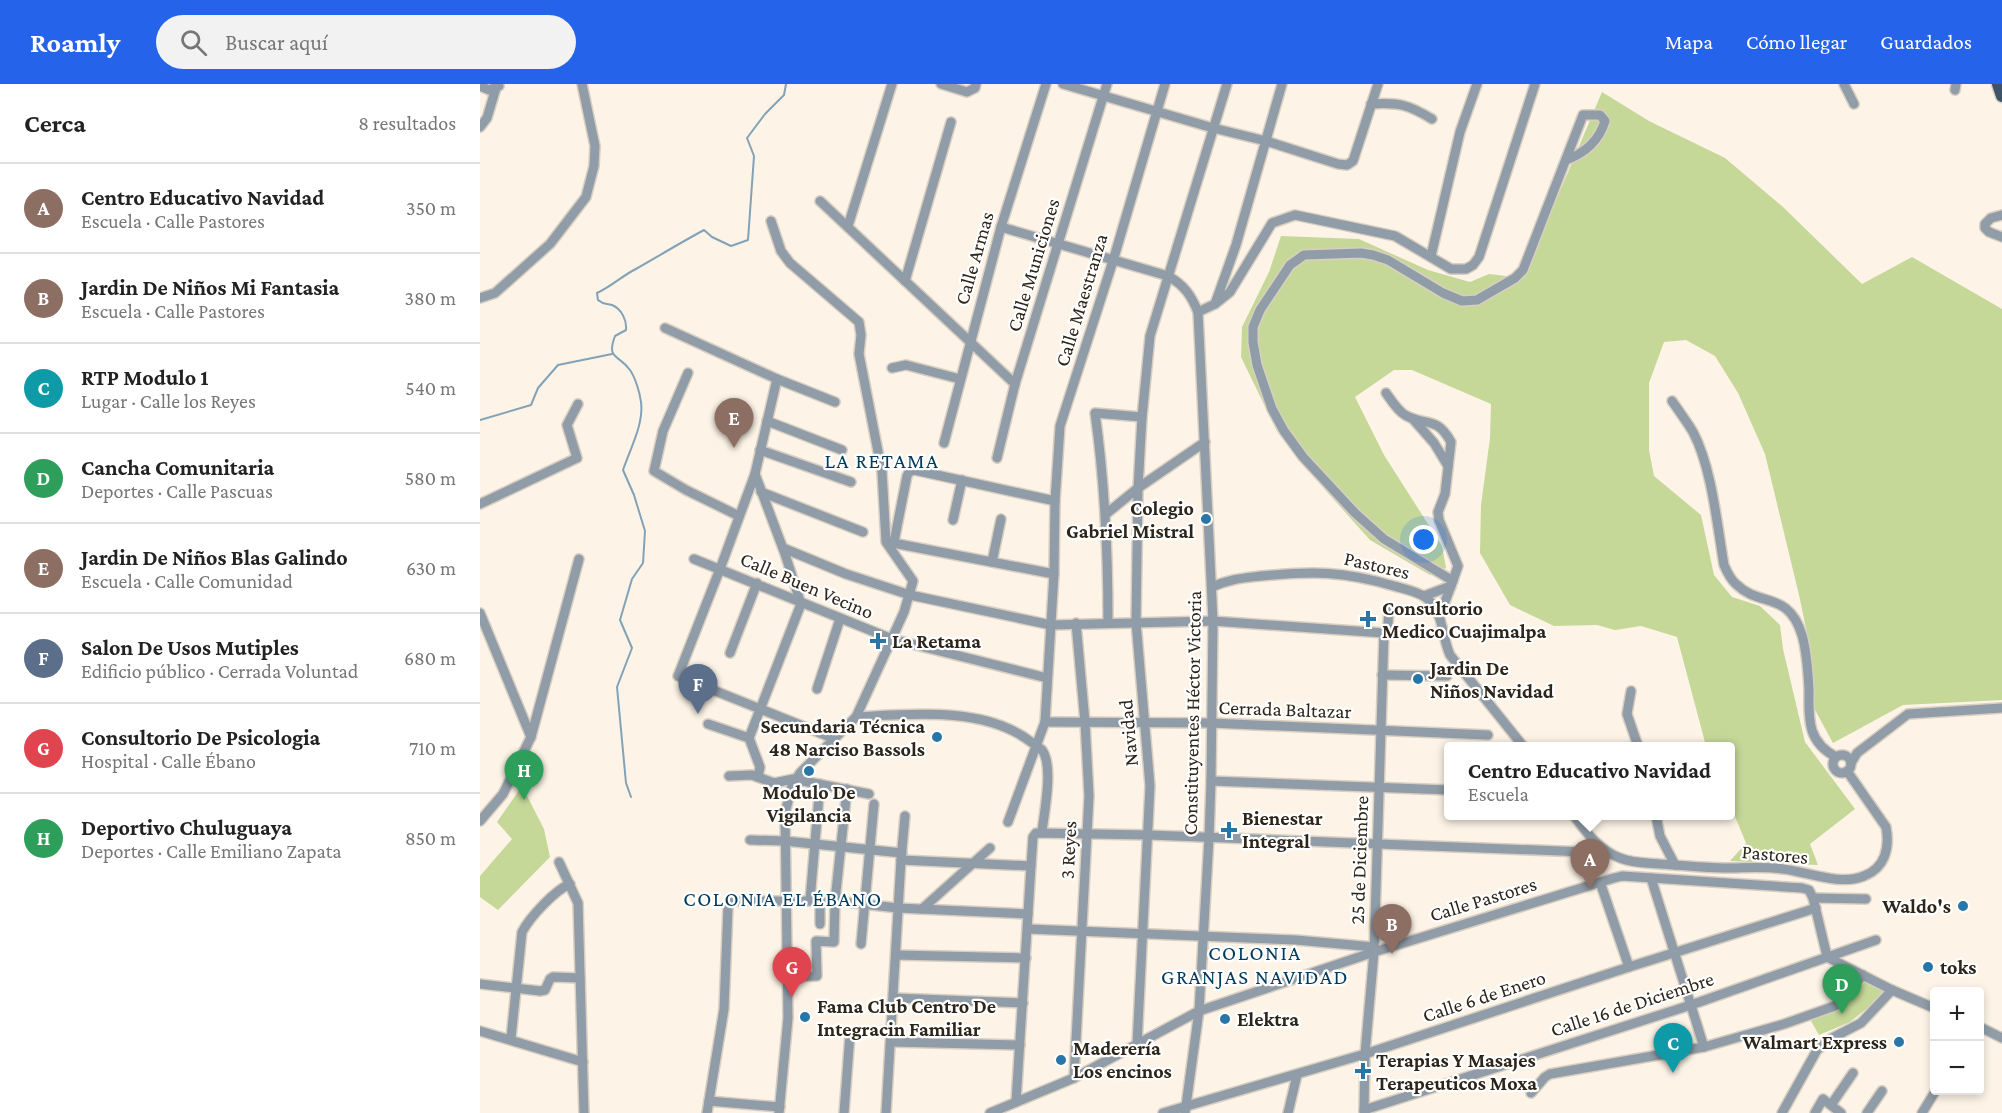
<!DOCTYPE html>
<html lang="es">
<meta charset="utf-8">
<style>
body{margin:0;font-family:"Crimson Pro",serif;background:#f2f2f2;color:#222}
.controls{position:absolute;right:18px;bottom:18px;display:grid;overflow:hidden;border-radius:6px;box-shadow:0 3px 9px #0003}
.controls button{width:54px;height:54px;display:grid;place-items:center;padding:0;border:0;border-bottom:2px solid #e0e0e0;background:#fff;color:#222;font:30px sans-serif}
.you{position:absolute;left:944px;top:456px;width:21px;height:21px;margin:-15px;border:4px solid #fff;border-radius:50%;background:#1a73e8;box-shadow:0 0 0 9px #1a73e833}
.badge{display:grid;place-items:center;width:39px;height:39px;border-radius:50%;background:#2563eb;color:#fff;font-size:20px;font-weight:700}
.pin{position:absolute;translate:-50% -50px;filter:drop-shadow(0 2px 3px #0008)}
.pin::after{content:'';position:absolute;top:32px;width:21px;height:18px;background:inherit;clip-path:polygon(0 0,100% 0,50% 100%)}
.popup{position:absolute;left:964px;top:658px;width:291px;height:78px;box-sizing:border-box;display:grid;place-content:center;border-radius:6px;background:#fff;filter:drop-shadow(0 2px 4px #0005);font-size:20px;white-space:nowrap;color:#767676}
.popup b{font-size:22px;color:#222}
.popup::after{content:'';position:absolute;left:50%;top:100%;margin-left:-12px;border:12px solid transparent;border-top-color:#fff}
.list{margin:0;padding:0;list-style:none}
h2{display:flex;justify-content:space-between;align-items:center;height:78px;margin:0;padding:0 24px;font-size:26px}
h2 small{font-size:20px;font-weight:400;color:#767676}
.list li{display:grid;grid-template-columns:39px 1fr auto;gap:18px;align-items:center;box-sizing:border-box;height:90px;padding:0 24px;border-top:2px solid #e0e0e0}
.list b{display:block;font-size:22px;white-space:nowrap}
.list p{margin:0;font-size:20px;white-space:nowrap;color:#767676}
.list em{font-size:20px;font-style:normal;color:#767676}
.icon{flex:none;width:33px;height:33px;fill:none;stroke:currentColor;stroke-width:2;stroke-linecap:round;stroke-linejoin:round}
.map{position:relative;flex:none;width:1522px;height:1029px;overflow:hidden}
header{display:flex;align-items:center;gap:36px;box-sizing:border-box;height:84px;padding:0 30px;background:#2563eb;color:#fff}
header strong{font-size:28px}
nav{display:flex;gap:33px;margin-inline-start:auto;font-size:21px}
.search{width:420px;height:54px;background:#f2f2f2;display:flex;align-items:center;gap:15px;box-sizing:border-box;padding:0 21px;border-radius:33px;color:#767676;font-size:22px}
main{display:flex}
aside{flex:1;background:#fff}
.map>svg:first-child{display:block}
.green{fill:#c5d898}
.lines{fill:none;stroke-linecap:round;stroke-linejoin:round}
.stream{stroke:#82a2b7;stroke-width:2}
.minor-casing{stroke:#d8cfc2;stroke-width:12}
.major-casing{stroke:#d8cfc2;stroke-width:15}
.minor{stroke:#909ca7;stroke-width:9}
.major{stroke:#3e5367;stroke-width:12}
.poi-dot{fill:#2875a7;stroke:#fff;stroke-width:2}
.labels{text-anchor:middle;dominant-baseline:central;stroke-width:4.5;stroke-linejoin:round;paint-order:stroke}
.street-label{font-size:20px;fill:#2d2519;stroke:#fff}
.poi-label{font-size:20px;font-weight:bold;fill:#2d2519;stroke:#fff;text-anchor:start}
.neighbourhood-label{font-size:21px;letter-spacing:1.5px;fill:#003a5c;stroke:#fff}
</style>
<header>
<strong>Roamly</strong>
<div class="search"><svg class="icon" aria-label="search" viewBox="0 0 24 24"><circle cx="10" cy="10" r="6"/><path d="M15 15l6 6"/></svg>Buscar aquí</div>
<nav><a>Mapa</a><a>Cómo llegar</a><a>Guardados</a></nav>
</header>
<main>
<aside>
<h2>Cerca<small>8 resultados</small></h2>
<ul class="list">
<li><span class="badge" style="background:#8d6e63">A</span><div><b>Centro Educativo Navidad</b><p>Escuela · Calle Pastores</p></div><em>350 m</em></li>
<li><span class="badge" style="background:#8d6e63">B</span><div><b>Jardin De Niños Mi Fantasia</b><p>Escuela · Calle Pastores</p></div><em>380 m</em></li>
<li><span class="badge" style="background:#0f9aa8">C</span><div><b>RTP Modulo 1</b><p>Lugar · Calle los Reyes</p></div><em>540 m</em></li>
<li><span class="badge" style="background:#2e9e5b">D</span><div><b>Cancha Comunitaria</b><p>Deportes · Calle Pascuas</p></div><em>580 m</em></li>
<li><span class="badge" style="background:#8d6e63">E</span><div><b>Jardin De Niños Blas Galindo</b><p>Escuela · Calle Comunidad</p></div><em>630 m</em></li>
<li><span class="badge" style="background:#5c6f8a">F</span><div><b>Salon De Usos Mutiples</b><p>Edificio público · Cerrada Voluntad</p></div><em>680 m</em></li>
<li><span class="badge" style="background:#e0444e">G</span><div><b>Consultorio De Psicologia</b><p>Hospital · Calle Ébano</p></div><em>710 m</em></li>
<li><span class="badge" style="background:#2e9e5b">H</span><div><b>Deportivo Chuluguaya</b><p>Deportes · Calle Emiliano Zapata</p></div><em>850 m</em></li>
</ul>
</aside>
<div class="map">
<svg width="1522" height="1029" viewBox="0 0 1522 1029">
<rect width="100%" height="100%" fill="#fdf4e7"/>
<g class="green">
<polygon points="1122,8 1169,37 1245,74 1303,123 1382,200 1432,173 1522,225 1522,616 1423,621 1353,659 1335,626 1331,568 1319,511 1285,370 1258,309 1235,272 1206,256 1184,258 1169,299 1169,366 1174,392 1221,431 1234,491 1252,513 1280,522 1300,541 1303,565 1325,658 1375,725 1330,760 1338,781 1250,777 1266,759 1251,723 1251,662 1226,662 1197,553 1161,542 1135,546 1117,541 1074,542 1030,521 1000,469 1001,421 1010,354 1011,320 932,286 914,286 875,313 904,371 962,462 966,484 950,491 890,456 847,408 797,347 761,273 762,243 789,188 801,152 879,155 948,186 990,198 1009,190 1043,194"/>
<polygon points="42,702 64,745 70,773 18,826 0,813 0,792 32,755 17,738"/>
<polygon points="1381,896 1406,909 1370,938 1339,951 1331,937 1357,923"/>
</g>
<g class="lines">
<g class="stream">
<polyline points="0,336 51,321 58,304 78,281 132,270"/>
<path d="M 151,713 L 146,699 L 137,603 L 152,564 L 140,536 L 152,495 L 163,479 L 165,447 L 154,411 L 143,386 C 150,365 164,340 161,318 C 160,309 155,293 150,286 C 139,270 126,276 135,252 L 146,246 C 147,237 142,225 132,221 C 126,219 124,221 118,216 L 117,209 C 130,203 141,193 154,186 C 177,173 200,159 224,146 L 232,153 L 251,162 L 268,156 L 274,72 L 267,54 L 285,30 L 304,11 L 306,0"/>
</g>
<g class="minor-casing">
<g id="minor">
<polyline points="461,0 487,8 495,4 496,0"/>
<polyline points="583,0 733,44 786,57 858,80 867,81 873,77 898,0"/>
<polyline points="1364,0 1374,20"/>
<polyline points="0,2 9,6 19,2"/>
<polyline points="1475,6 1476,0"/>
<path d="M 891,20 C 919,18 929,21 952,35"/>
<polyline points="0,43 7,34 16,4"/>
<polyline points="340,117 535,300"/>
<polyline points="1522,131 1511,134 1505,140 1505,144 1509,148 1522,153"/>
<polyline points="291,137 301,167 310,179 379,238 381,251 379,270 402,388 406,458 433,497 424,528 376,633 320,689 312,702 305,729 308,934 299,1029"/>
<polyline points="368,142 412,0"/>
<path d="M 521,143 L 688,192 C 704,201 711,211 718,228 L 733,537 L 731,697 L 729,754 L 719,927 L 705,1029"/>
<polyline points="951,172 980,48 997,0"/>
<polyline points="425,197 471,38"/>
<polyline points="0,214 15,209 70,160 106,113 114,82 115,62 102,0"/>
<polyline points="735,220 756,161 802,0"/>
<polyline points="718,228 735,220 750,208 792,139 815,131 915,152 971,185 986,185 993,181 999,173 1055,0"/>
<polyline points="185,244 297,295 355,318"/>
<polyline points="412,284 426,281 480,295"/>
<polyline points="208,289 183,347 174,387 206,406 259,432"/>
<polyline points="297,295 275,390 240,485 198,592 355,655"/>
<path d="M 906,309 C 911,316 917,326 925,331 C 946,343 956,331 971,358 L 965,410 L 958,428 L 959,436 L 978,482 L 971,502 L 944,512"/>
<path d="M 1192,317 C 1199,327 1207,338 1213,348 C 1232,384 1237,441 1244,481 C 1247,488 1250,495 1256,500 C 1280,524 1308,506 1322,551 C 1327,568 1328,587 1329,605 C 1329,634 1326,657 1356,673"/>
<polyline points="933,335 954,359 968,382"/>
<polyline points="287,337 362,366"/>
<polyline points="464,359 521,143 566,0"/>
<polyline points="280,366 371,398"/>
<polyline points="517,374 535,300 627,0"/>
<polyline points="281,408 383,448"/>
<polyline points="0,420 97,374 87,341 98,320"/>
<polyline points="626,430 658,404 725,358"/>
<polyline points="473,436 482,396"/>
<polyline points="408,458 574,490"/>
<polyline points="414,458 427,392 429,388 434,386 575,417"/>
<polyline points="303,464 366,490 430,511 571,541 733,537 904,549"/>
<polyline points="214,475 412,555 567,594"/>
<polyline points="512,478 521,435"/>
<path d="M 973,497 L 904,455 L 875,429 L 823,373 L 804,347 L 792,325 L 777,281 L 773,258 L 773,243 L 780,226 L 810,181 L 824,171 L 881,169 L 893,171 L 908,176 L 963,209 L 982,217 L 997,216 L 1035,194 L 1043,186 L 1103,31 L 1120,31 L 1125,37 C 1119,57 1105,69 1086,76"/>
<path d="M 732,503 C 748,495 764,494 781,492 C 834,487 863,487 914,502 C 924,505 936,507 945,513 C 964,526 961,551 970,571 L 1043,662"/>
<polyline points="0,529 51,653"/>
<polyline points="960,531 971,502"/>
<path d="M 628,539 C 628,468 625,399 615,329 L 662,333"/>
<polyline points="250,569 277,499"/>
<polyline points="902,591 967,592"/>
<polyline points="337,605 360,535"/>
<polyline points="1151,607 1147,630 1158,662"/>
<path d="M 376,633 C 430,630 505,622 551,658 C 554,660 559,663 562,666 C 574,682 564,729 562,748"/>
<polyline points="565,638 731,639 1008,651"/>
<polyline points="228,640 269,654"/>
<polyline points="269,654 321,520 305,470 275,390"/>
<polyline points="269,654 280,683 278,693"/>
<circle cx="1362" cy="680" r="9"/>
<polyline points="1371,679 1377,669 1428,630 1522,624"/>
<polyline points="249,692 272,691 294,699 313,695 389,710"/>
<polyline points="731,697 969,706"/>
<path d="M 1094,732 C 1107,749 1119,766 1140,774 C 1152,779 1167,779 1180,780 C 1201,781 1223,784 1244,784 C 1264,784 1284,782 1303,785 C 1328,788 1360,802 1384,792 C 1405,784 1410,764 1406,743 L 1367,687"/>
<polyline points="1176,732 1180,752 1195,781"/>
<polyline points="0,737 23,710 51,653 99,475"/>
<polyline points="528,738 565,638 574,490 575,417 580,342 633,177 685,0"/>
<polyline points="270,756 305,757 422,769"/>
<polyline points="421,776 551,782"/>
<polyline points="79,778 98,819 104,1029"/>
<polyline points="1171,794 1224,963"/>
<polyline points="1120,798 1149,883"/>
<polyline points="1333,814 1386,815"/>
<polyline points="330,816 340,700"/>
<polyline points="442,825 510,764"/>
<polyline points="340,840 340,816"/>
<polyline points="548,845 816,856 894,863"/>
<polyline points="381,860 394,720"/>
<polyline points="416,871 546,874"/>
<polyline points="308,893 337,892 336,857 354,858 355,817 367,705"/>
<polyline points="0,900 60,907 65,906 70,895 73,893 100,894"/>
<polyline points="414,914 543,919"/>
<polyline points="1500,943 1522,954"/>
<polyline points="0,947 103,978"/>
<path d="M 31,954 L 42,848 C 50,833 75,806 90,800"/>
<polyline points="411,958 540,961"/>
<polyline points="657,961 670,702 656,538 658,404 662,333 670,252 747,0"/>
<polyline points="594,994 609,712 605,638 596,539"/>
<polyline points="1051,1009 1065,993 1070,990 1224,963 1304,940 1355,922 1383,891"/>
<polyline points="229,1017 300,1023"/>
<polyline points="536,1018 551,782 553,753 556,749 669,751 1105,768"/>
<polyline points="1351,1021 1373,989"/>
<polyline points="884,1026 1211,921 1396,856"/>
<polyline points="227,1029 244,925 248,823 250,819 254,817 355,817 418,824 548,830"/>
<polyline points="364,1029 370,950"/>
<polyline points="406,1029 421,776 425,732"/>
<polyline points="510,1029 594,994 719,927 894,868 1134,794 1142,792 1322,804 1329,806 1333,814 1346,868 1349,874 1412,906 1454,924"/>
<polyline points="683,1029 885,970 1149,883 1336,824"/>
<polyline points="808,1029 817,991"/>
<polyline points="884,1029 885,970 894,868 904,549 908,540 909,525"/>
<polyline points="1302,1029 1337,966 1352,954 1381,939 1412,906"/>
<polyline points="1335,1029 1343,1015 1361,1029"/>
<polyline points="1387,1029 1402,1007"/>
<polyline points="1442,1029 1456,1006"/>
</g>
</g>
<g class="major-casing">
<polyline id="major" points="1518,0 1522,12"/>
</g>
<use href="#minor" class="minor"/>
<use href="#major" class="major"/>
</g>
<g class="poi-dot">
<circle cx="726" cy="435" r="6"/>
<path d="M885 526h6v6h6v6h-6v6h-6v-6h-6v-6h6z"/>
<path d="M395 548h6v6h6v6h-6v6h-6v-6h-6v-6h6z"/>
<circle cx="938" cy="595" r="6"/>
<circle cx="457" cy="653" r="6"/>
<circle cx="329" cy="687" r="6"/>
<path d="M746 737h6v6h6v6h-6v6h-6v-6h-6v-6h6z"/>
<circle cx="1483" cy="822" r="6"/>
<circle cx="1448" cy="883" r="6"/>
<circle cx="325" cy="933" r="6"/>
<circle cx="745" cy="935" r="6"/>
<circle cx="1419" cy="958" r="6"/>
<circle cx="581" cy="976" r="6"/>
<path d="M880 978h6v6h6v6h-6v6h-6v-6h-6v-6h6z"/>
</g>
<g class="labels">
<g class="street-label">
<text transform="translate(494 174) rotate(-74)">Calle Armas</text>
<text transform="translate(553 181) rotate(-73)">Calle Municiones</text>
<text transform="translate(601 216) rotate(-73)">Calle Maestranza</text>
<text transform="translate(897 481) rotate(13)">Pastores</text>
<text transform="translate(327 501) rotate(23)">Calle Buen Vecino</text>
<text transform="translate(805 625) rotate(2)">Cerrada Baltazar</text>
<text transform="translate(712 629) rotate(-89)">Constituyentes Héctor Victoria</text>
<text transform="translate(648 649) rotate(-95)">Navidad</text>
<text transform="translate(588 766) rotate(-87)">3 Reyes</text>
<text transform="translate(1295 770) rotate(5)">Pastores</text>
<text transform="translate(879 776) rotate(-88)">25 de Diciembre</text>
<text transform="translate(1003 815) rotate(-17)">Calle Pastores</text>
<text transform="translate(1004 912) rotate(-18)">Calle 6 de Enero</text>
<text transform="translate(1152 920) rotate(-18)">Calle 16 de Diciembre</text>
</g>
<g class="poi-label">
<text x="714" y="424" text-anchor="end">Colegio<tspan x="714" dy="23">Gabriel Mistral</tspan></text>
<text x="902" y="524">Consultorio<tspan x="902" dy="23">Medico Cuajimalpa</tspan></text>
<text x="412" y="557">La Retama</text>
<text x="950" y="584">Jardin De<tspan x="950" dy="23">Niños Navidad</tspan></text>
<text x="445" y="642" text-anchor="end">Secundaria Técnica<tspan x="445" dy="23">48 Narciso Bassols</tspan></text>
<text x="329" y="708" text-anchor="middle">Modulo De<tspan x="329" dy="23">Vigilancia</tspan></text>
<text x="762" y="734">Bienestar<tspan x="762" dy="23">Integral</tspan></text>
<text x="1471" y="822" text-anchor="end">Waldo's</text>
<text x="1460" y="883">toks</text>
<text x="337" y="922">Fama Club Centro De<tspan x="337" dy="23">Integracin Familiar</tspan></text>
<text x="757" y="935">Elektra</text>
<text x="1407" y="958" text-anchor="end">Walmart Express</text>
<text x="593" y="964">Maderería<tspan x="593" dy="23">Los encinos</tspan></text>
<text x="896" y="976">Terapias Y Masajes<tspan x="896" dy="23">Terapeuticos Moxa</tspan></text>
</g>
<g class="neighbourhood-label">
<text x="402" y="377">LA RETAMA</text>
<text x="303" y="815">COLONIA EL ÉBANO</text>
<text x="775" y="869">COLONIA<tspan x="775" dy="24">GRANJAS NAVIDAD</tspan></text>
</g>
</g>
</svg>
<div class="controls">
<button>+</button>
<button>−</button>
</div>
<div class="you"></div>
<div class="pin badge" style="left:1110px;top:805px;background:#8d6e63">A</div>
<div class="popup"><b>Centro Educativo Navidad</b>Escuela</div>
<div class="pin badge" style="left:912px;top:870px;background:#8d6e63">B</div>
<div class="pin badge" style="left:1193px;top:989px;background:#0f9aa8">C</div>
<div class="pin badge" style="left:1362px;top:930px;background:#2e9e5b">D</div>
<div class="pin badge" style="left:254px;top:364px;background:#8d6e63">E</div>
<div class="pin badge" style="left:218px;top:630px;background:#5c6f8a">F</div>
<div class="pin badge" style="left:312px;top:913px;background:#e0444e">G</div>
<div class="pin badge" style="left:44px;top:716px;background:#2e9e5b">H</div>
</div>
</main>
